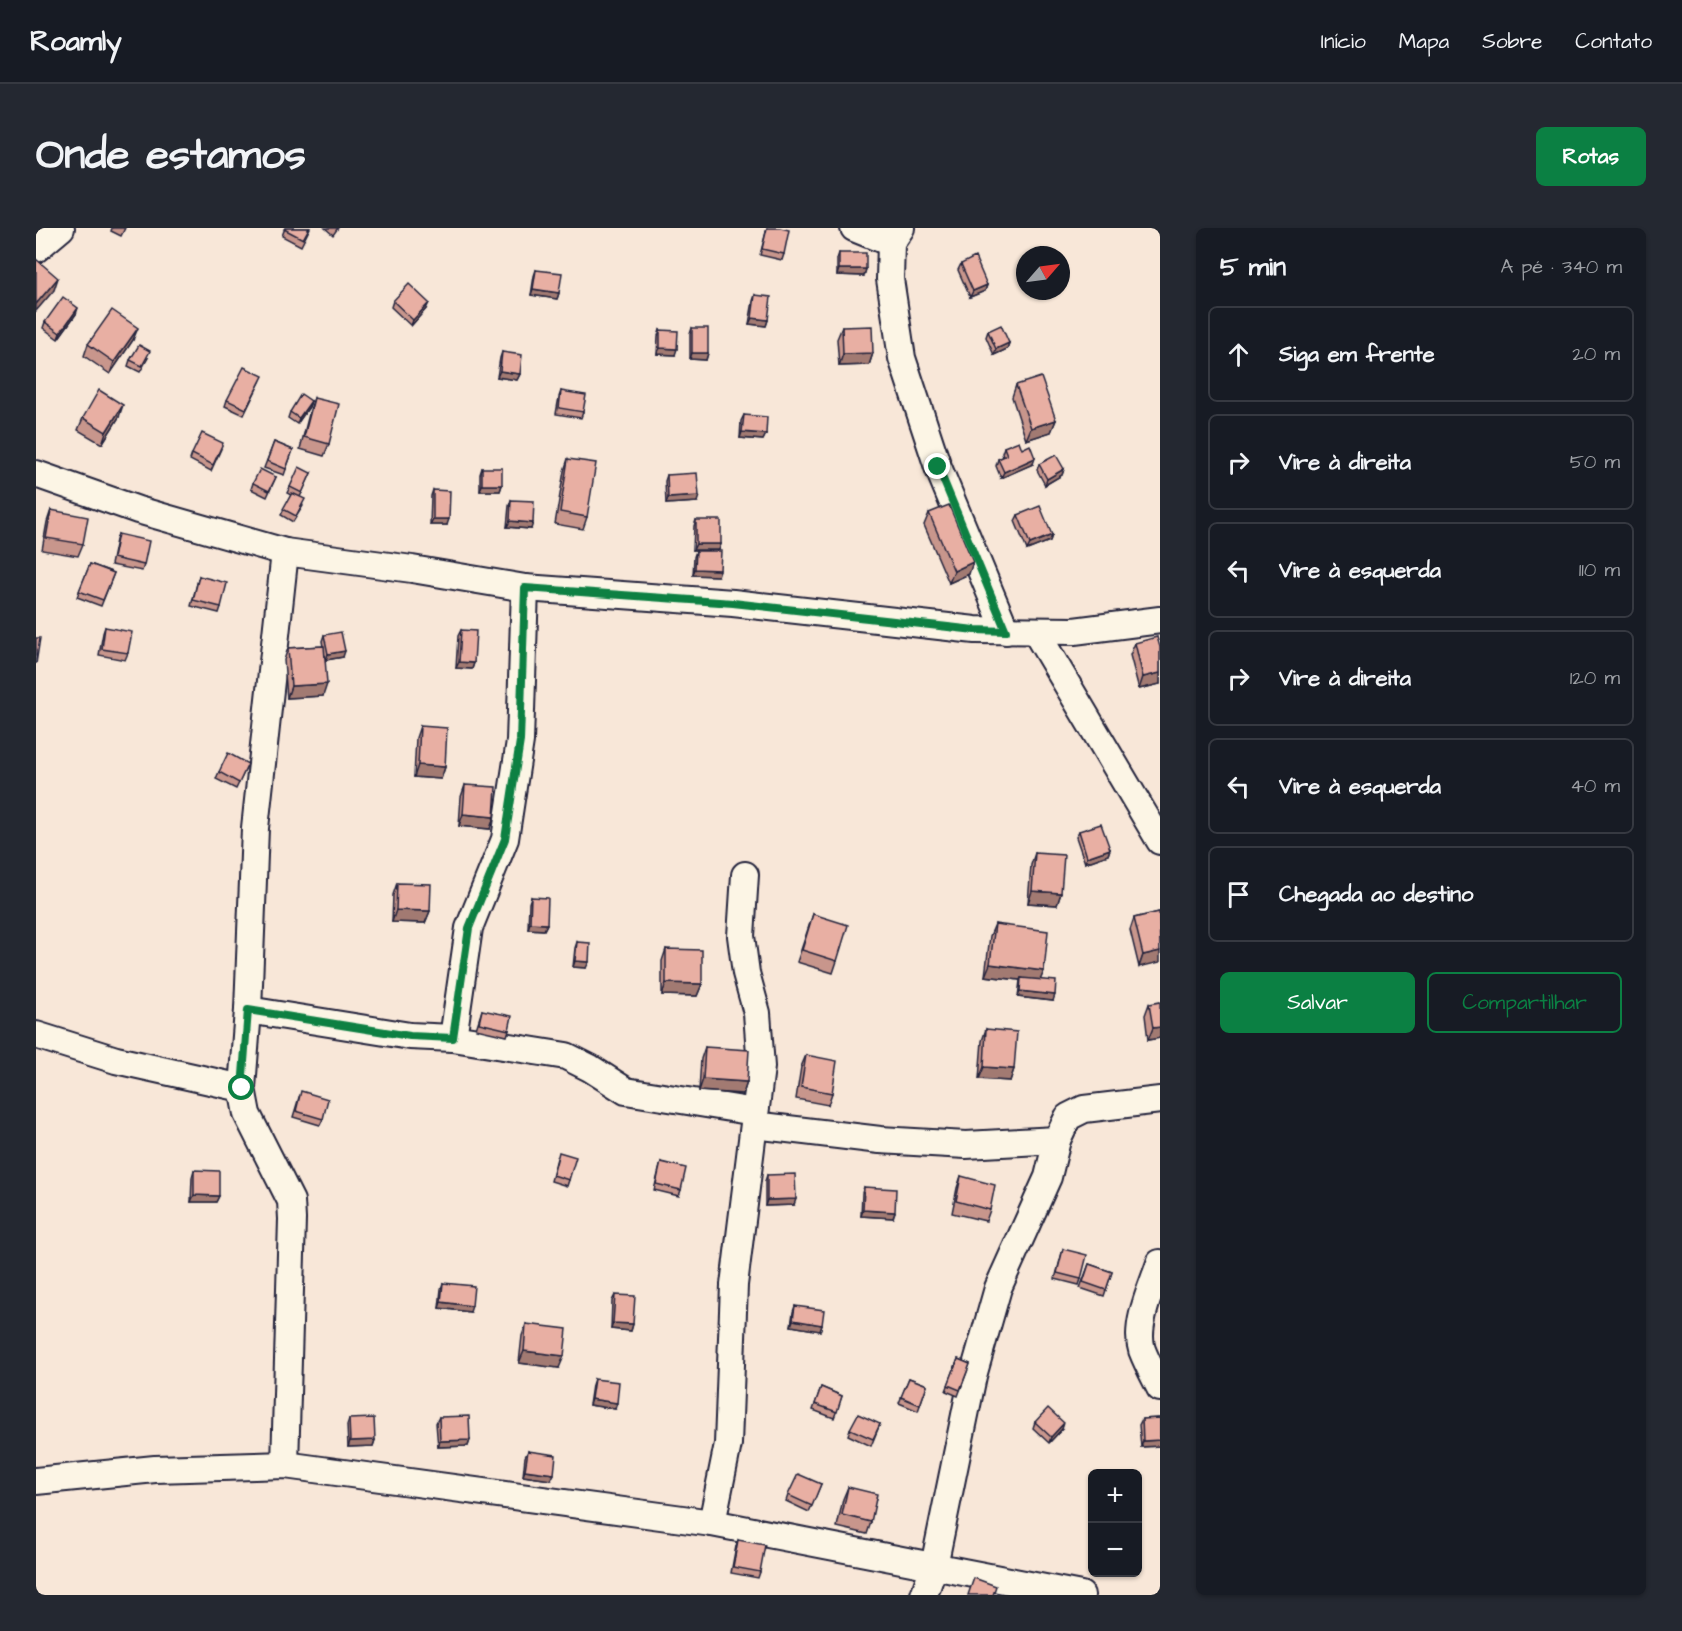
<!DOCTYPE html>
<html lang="pt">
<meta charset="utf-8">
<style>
body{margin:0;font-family:"Architects Daughter",sans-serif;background:#242831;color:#f1f3f6}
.controls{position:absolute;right:18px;bottom:18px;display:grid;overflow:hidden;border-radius:9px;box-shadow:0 2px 4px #0004}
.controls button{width:54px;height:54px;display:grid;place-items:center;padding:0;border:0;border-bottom:2px solid #363941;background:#171b24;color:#f1f3f6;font:30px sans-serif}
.compass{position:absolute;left:980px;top:18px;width:54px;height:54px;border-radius:50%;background:#171b24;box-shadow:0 2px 4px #0004;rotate:62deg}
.stop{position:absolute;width:18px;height:18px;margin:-14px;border:4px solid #0b8043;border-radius:50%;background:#fff}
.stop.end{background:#0b8043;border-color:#fff;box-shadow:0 2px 6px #0008}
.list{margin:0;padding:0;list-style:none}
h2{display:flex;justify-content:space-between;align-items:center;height:78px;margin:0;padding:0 24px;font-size:26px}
h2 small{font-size:20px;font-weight:400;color:#9ea1a6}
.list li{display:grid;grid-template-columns:39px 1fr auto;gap:18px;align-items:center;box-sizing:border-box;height:96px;margin:0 12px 12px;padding:0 12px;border:2px solid #363941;border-radius:9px}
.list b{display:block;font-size:22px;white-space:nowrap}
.list em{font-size:20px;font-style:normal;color:#9ea1a6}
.actions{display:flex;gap:12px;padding:18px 24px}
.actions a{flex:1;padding:14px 0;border:2px solid #0b8043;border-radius:9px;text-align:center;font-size:21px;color:#0b8043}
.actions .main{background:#0b8043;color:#fff}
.icon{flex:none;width:33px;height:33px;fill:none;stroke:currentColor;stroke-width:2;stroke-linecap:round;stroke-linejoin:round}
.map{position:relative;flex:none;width:1124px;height:1367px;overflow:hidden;border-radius:9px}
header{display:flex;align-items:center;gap:36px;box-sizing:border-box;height:84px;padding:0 30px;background:#171b24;border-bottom:2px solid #363941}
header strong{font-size:28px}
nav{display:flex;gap:33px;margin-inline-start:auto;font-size:21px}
.intro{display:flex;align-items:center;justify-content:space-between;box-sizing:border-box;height:144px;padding:0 36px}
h1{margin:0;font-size:42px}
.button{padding:15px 27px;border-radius:9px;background:#0b8043;color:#fff;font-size:21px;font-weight:700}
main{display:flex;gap:36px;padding:0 36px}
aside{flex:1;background:#171b24;border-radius:9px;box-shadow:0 2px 4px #0004}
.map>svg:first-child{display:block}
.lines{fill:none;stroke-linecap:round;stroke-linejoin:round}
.street-casing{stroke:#22223b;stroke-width:30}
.street{stroke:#fcf5e5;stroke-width:26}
.wall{fill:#c8968c;stroke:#22223b;stroke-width:1.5}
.shaded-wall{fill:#a27a72;stroke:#22223b;stroke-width:1.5}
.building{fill:#e8afa3;stroke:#22223b;stroke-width:1.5}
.route{stroke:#0b8043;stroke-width:8}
</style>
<header>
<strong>Roamly</strong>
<nav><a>Início</a><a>Mapa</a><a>Sobre</a><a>Contato</a></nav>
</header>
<div class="intro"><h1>Onde estamos</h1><a class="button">Rotas</a></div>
<main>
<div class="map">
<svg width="1124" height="1367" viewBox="0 0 1124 1367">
<rect width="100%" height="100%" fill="#f8e7d8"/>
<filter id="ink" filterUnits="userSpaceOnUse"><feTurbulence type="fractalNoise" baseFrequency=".0167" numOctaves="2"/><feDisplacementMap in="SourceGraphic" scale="12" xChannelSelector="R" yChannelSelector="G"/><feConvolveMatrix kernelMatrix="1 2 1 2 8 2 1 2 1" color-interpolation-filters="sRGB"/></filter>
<g filter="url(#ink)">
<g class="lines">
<g class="street-casing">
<g id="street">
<polyline points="818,0 855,15"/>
<polyline points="865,0 855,15 854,51 866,130 902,239 970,403"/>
<polyline points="0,21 25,0"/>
<polyline points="0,246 102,282 249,324 376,341 489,360 697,375 939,402 1038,403 1124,392"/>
<polyline points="1000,404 1124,613"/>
<polyline points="212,782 374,808 417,810 530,828 554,840 590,863 719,884"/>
<polyline points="0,807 80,832 206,860"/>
<polyline points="417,810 433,700 469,611 484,513 489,360"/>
<polyline points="718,897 844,912 930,917 1021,912"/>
<path d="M 1124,1035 C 1116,1059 1098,1097 1106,1122 C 1111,1135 1118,1148 1124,1160"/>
<polyline points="249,1237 256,991 255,973 211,886 206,860 212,782 219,600 249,324"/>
<polyline points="0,1253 119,1241 249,1237 676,1295 1045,1367"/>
<polyline points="676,1295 692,1216 698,1057 725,839 721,785 710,745 705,708 709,647"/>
<polyline points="888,1367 898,1338 937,1148 962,1060 1012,949 1021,912 1032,889 1048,881 1124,872"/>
</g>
</g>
<use href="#street" class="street"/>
</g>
<g class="wall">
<polygon points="76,0 89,0 85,8 75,3"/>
<polygon points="249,0 274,0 265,18 246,8"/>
<polygon points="289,0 302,0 297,7"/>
<polygon points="731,0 748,26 746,32 724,27"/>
<polygon points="803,25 830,41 828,48 801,47 801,31"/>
<polygon points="925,36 951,57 949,63 934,69 922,42"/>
<polygon points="500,42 523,65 521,71 495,67 498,48"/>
<polygon points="719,67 732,92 730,98 713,96 717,73"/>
<polygon points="357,73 390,81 375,98 355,79"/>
<polygon points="40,86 22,111 7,100 9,94"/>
<polygon points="806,99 837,125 833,137 803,138 801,111"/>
<polygon points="656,100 672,125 670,132 654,131 654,106"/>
<polygon points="624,102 639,127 621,126 622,108"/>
<polygon points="952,103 973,115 971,121 958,127 950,109"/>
<polygon points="97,112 74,146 48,128 52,116"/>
<polygon points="466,124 484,146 481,152 461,149 464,130"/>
<polygon points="112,130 104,144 92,138 94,132"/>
<polygon points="224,154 208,187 189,178 191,172"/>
<polygon points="980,157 1020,192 1015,204 990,212 976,169"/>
<polygon points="525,163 547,184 545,190 520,186 523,169"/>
<polygon points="278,170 293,216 288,228 264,221 274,182"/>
<polygon points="275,173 273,179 261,196 252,190 254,184"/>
<polygon points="708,187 730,206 727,212 704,210 705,193"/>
<polygon points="83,189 66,216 42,202 47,190"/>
<polygon points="238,214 257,222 248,247 228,240"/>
<polygon points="968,219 986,221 997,236 965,250 960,238 962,231 967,229 966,225"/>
<polygon points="185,221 175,243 154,232 156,226"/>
<polygon points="532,231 551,289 547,301 519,296 528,243"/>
<polygon points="1003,236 1028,241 1026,247 1009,257 1001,242"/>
<polygon points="446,240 466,257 464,263 444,263 444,246"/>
<polygon points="275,245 264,269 267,278 257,294 245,287 255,267 251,265 254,259"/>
<polygon points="631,247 661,274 630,276 629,253"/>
<polygon points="240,249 231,269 215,261 217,255"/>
<polygon points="397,262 411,297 394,297 395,268"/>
<polygon points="475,272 495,301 471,299 473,278"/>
<polygon points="15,282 47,316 42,328 6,322 11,294"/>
<polygon points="893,285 933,346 913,355 888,297"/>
<polygon points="982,287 1016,307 1014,313 991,322 979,293"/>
<polygon points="660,292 685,316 683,322 657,322 658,298"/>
<polygon points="82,306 108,337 106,343 75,337 80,312"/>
<polygon points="660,323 682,348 657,347 658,329"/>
<polygon points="54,336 78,345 65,378 41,369"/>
<polygon points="163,348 185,379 183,385 155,378"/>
<polygon points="69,399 92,425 89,432 63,427 67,405"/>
<polygon points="425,402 438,435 436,441 420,440 422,408"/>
<polygon points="288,407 307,429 290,432 289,427 287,468 251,470 248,432 252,420 287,418 286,413"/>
<polygon points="1099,415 1124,419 1124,456 1103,461 1094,427"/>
<polygon points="384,498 409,539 405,551 378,549 380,510"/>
<polygon points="212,536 200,561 180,551 183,544"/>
<polygon points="429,557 454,601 423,598 425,569"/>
<polygon points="1043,603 1074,621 1072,627 1049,635 1040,609"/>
<polygon points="999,625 1025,665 1021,677 992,675 995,637"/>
<polygon points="361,655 394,683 389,695 356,694 357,667"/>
<polygon points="495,669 511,696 508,702 492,701 493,675"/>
<polygon points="1123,684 1103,739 1094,702 1098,690"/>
<polygon points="777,686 801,733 797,745 761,734"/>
<polygon points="959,696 1008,743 1004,751 1017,773 982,769 984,752 949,748 954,708"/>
<polygon points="541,714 550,740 537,739 539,720"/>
<polygon points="630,721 666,756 661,768 626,767 626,733"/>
<polygon points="1113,776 1124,810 1112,812 1109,787"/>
<polygon points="446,782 473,802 471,808 440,801"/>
<polygon points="950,801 978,841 974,853 943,851 946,813"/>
<polygon points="669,819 711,854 707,866 663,863 665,831"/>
<polygon points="770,827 796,865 792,877 760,871 765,839"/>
<polygon points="263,869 287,891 284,897 257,889"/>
<polygon points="521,930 533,952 531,958 515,953"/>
<polygon points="625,934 645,962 643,968 618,962"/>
<polygon points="158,942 183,968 180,974 155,974 156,949"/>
<polygon points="731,947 758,977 729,978 729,953"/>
<polygon points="925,948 954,982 950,993 916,985 921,960"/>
<polygon points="828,959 857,990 825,988 826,965"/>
<polygon points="1027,1021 1045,1051 1043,1057 1019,1051"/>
<polygon points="1053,1036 1076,1044 1068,1068 1044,1060"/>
<polygon points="407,1055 434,1084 403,1080 405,1061"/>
<polygon points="579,1067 597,1096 595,1103 575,1101 576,1073"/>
<polygon points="759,1078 786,1097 784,1103 755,1098 757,1084"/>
<polygon points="490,1096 523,1140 483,1135 486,1108"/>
<polygon points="922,1131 934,1136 922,1168 910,1163"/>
<polygon points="873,1150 891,1157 882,1183 863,1175"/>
<polygon points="558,1151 579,1181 553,1177 556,1157"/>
<polygon points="785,1159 806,1168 798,1190 777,1182"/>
<polygon points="403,1189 434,1212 432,1218 402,1219 400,1195"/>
<polygon points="1124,1190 1124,1218 1105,1219 1103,1197 1106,1191"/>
<polygon points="313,1191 339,1212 337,1218 312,1219 311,1197"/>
<polygon points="999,1194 1026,1201 1013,1215 997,1200"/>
<polygon points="844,1196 835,1218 812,1207 814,1201"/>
<polygon points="492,1223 515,1252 487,1248 489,1229"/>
<polygon points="785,1256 773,1284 750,1273 752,1267"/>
<polygon points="812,1259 835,1294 831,1306 801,1299 807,1271"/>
<polygon points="702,1312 724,1344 722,1350 695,1345 700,1318"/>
</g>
<g class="shaded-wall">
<polygon points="803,41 830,41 828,48 801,47"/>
<polygon points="22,50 18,62 0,83 0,76"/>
<polygon points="951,57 949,63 934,69 937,63"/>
<polygon points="497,61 523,65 521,71 495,67"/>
<polygon points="393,75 390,81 375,98 377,92"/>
<polygon points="42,80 40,86 22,111 24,105"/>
<polygon points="716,90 732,92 730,98 713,96"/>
<polygon points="102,100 97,112 74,146 78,134"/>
<polygon points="973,115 971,121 958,127 960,121"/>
<polygon points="624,120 641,121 639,127 621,126"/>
<polygon points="656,125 672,125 670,132 654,131"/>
<polygon points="837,125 833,137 803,138 807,126"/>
<polygon points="464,143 484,146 481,152 461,149"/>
<polygon points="275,173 273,179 261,196 263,190"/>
<polygon points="87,177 83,189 66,216 70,204"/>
<polygon points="1020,192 1015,204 990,212 995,200"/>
<polygon points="706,204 730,206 727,212 704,210"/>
<polygon points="999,230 997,236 965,250 968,244"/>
<polygon points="1028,241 1026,247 1009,257 1011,251"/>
<polygon points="446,257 466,257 464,263 444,263"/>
<polygon points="663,268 661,274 630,276 632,270"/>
<polygon points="397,291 413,291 411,297 394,297"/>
<polygon points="474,293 497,295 495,301 471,299"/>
<polygon points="1016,307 1014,313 991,322 994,316"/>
<polygon points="660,316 685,316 683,322 657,322"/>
<polygon points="937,334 933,346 913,355 918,343"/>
<polygon points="659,341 684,342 682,348 657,347"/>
<polygon points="309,423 307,429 290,432 292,426"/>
<polygon points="423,434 438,435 436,441 420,440"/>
<polygon points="1124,445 1124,456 1103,461 1107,449"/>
<polygon points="291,456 287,468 251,470 255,458"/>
<polygon points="382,537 409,539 405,551 378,549"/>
<polygon points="427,586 458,589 454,601 423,598"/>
<polygon points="1074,621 1072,627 1049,635 1051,629"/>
<polygon points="996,663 1025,665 1021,677 992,675"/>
<polygon points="360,682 394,683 389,695 356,694"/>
<polygon points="494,695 511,696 508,702 492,701"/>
<polygon points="1124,723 1124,734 1103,739 1107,727"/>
<polygon points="539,733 553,734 550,740 537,739"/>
<polygon points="954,736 1008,743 1003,755 985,750 984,752 949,748"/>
<polygon points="630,755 666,756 661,768 626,767"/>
<polygon points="984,763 1019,767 1017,773 982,769"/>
<polygon points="1124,799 1124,810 1112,812 1117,800"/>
<polygon points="948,839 978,841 974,853 943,851"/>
<polygon points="667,851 711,854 707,866 663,863"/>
<polygon points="158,967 183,968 180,974 155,974"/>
<polygon points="760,971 758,977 729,978 731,972"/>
<polygon points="827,982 859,984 857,990 825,988"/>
<polygon points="405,1074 436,1078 434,1084 403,1080"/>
<polygon points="757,1092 786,1097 784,1103 755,1098"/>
<polygon points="577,1095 597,1096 595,1103 575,1101"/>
<polygon points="488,1123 528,1128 523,1140 483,1135"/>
<polygon points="555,1171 581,1175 579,1181 553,1177"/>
<polygon points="1028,1195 1026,1201 1013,1215 1015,1209"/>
<polygon points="339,1212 337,1218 312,1219 314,1213"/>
<polygon points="434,1212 432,1218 402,1219 404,1213"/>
<polygon points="1124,1212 1124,1218 1105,1219 1107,1213"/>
<polygon points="489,1242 518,1246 515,1252 487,1248"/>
</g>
<g class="building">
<polygon points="249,0 273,0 267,11 248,1"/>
<polygon points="731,0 744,0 753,2 748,26 726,21"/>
<rect x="803" y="25" width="27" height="16"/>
<polygon points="939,29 951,57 937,63 925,36"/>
<polygon points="0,31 22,50 0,76"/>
<polygon points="500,42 526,45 523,65 497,61"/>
<polygon points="373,56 393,75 377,92 357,73"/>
<polygon points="719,67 735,69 732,92 716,90"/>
<polygon points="27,69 42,80 24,105 9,94"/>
<polygon points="76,82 102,100 78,134 52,116"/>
<polygon points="965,97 973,115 960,121 952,103"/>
<polygon points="836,98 837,125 807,126 806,99"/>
<rect x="656" y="100" width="16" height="25"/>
<polygon points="624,102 642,103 641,121 624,120"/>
<polygon points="103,117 114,123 106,138 94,132"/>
<polygon points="466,124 486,127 484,146 464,143"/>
<polygon points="208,139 227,148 210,181 191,172"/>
<polygon points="1005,149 1020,192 995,200 980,157"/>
<polygon points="63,162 87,177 70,204 47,190"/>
<polygon points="525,163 550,167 547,184 523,180"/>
<polygon points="265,166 275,173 263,190 254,184"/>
<polygon points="278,170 303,176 293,216 268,209"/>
<polygon points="708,187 731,189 730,206 706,204"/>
<polygon points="166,205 187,215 177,237 156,226"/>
<polygon points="983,213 986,221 994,217 999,230 968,244 962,231 971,227 968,219"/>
<polygon points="238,214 257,222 250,241 231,233"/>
<polygon points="1020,227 1028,241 1011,251 1003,236"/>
<polygon points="532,231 560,235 551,289 524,284"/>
<polygon points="263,239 275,245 266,265 254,259"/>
<rect x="446" y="240" width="20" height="17"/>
<polygon points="224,241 240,249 233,263 217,255"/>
<polygon points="661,245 663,268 632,270 631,247"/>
<polygon points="397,262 414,263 413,291 397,291"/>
<polygon points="256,265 269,271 260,288 247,281"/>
<polygon points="475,272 498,273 497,295 474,293"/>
<polygon points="913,277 937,334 918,343 893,285"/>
<polygon points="1004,278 1016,307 994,316 982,287"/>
<polygon points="15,282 52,289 47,316 10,310"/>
<rect x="660" y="292" width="25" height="24"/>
<polygon points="82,306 113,313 108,337 77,330"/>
<polygon points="660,323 685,323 684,342 659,341"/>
<polygon points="54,336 78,345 67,372 43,363"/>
<polygon points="163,348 191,355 185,379 157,372"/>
<polygon points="69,399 96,404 92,425 66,421"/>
<polygon points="425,402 440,403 438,435 423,434"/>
<polygon points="305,404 309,423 292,426 288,407"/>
<polygon points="1121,409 1124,419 1124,445 1107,449 1099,415"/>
<polygon points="0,410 4,410 0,436"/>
<polygon points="288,418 291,456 255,458 252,420"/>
<polygon points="384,498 411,500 409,539 382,537"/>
<polygon points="192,525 212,536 203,555 183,544"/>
<polygon points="429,557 460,559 458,589 427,586"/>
<polygon points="1065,596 1074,621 1051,629 1043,603"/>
<polygon points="999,625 1028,627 1025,665 996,663"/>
<polygon points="361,655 395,656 394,683 360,682"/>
<polygon points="495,669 512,670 511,696 494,695"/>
<polygon points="1123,684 1124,723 1107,727 1098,690"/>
<polygon points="777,686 812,697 801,733 766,722"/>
<polygon points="959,696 1012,703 1008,743 954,736"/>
<polygon points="541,714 554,715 553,734 539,733"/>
<polygon points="630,721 666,722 666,756 630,755"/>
<polygon points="985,750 1020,753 1019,767 984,763"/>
<polygon points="1124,774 1124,799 1117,800 1113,776"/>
<polygon points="446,782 476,788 473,802 443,795"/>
<polygon points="950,801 981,804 978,841 948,839"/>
<polygon points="669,819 713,822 711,854 667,851"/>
<polygon points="770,827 801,833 796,865 765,859"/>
<polygon points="265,863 292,871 287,891 260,883"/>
<polygon points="523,924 540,929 533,952 517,947"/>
<polygon points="625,934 650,940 645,962 620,956"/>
<polygon points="158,942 183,943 183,968 158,967"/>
<polygon points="759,946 760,971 731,972 731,947"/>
<polygon points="925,948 959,957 954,982 920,973"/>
<polygon points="828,959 860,961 859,984 827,982"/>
<polygon points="1027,1021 1051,1027 1045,1051 1021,1045"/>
<polygon points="1053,1036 1076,1044 1070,1062 1047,1054"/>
<polygon points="407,1055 438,1058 436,1078 405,1074"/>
<polygon points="579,1067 599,1068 597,1096 577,1095"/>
<polygon points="759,1078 788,1082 786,1097 757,1092"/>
<polygon points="490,1096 531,1101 528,1128 488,1123"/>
<polygon points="922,1131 934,1136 924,1162 912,1157"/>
<polygon points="873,1150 891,1157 884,1177 865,1169"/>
<polygon points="558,1151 583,1154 581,1175 555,1171"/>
<polygon points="785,1159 806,1168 801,1184 779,1176"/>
<polygon points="1012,1180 1028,1195 1015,1209 999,1194"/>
<polygon points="822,1186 844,1196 837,1211 814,1201"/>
<polygon points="433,1188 434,1212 404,1213 403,1189"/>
<polygon points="338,1190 339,1212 314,1213 313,1191"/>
<polygon points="1124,1190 1124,1212 1107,1213 1106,1191"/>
<polygon points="492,1223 520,1227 518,1246 489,1242"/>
<polygon points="762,1246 785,1256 776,1278 752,1267"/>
<polygon points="812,1259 841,1266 835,1294 806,1287"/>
<polygon points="702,1312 729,1317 724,1344 697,1339"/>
<polygon points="938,1350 960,1358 957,1367 932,1367"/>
</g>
</g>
<g class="lines" filter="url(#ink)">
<polyline class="route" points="206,860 212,782 374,808 417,810 433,700 469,611 484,513 489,360 697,375 939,402 970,403 902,239"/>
</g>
</svg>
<div class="controls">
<button>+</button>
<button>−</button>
</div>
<svg class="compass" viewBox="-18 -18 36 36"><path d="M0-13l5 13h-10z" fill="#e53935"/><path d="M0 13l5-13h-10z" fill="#9ea1a6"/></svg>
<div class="stop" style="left:206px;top:860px"></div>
<div class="stop end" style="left:902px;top:239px"></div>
</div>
<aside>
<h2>5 min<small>A pé · 340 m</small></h2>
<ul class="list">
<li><svg class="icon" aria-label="ahead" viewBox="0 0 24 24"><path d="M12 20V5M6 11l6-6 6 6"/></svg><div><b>Siga em frente</b></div><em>20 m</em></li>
<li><svg class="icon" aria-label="right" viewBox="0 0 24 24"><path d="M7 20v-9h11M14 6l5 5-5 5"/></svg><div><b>Vire à direita</b></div><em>50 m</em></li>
<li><svg class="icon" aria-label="left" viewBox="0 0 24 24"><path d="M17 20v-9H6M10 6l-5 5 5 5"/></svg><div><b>Vire à esquerda</b></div><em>110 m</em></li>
<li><svg class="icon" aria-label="right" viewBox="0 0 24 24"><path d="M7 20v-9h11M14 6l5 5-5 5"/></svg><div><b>Vire à direita</b></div><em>120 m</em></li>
<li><svg class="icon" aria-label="left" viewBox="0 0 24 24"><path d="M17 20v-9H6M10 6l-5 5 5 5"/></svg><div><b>Vire à esquerda</b></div><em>40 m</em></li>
<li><svg class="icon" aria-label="arrive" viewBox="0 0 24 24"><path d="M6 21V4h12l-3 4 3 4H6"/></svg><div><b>Chegada ao destino</b></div></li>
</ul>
<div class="actions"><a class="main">Salvar</a><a>Compartilhar</a></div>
</aside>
</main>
